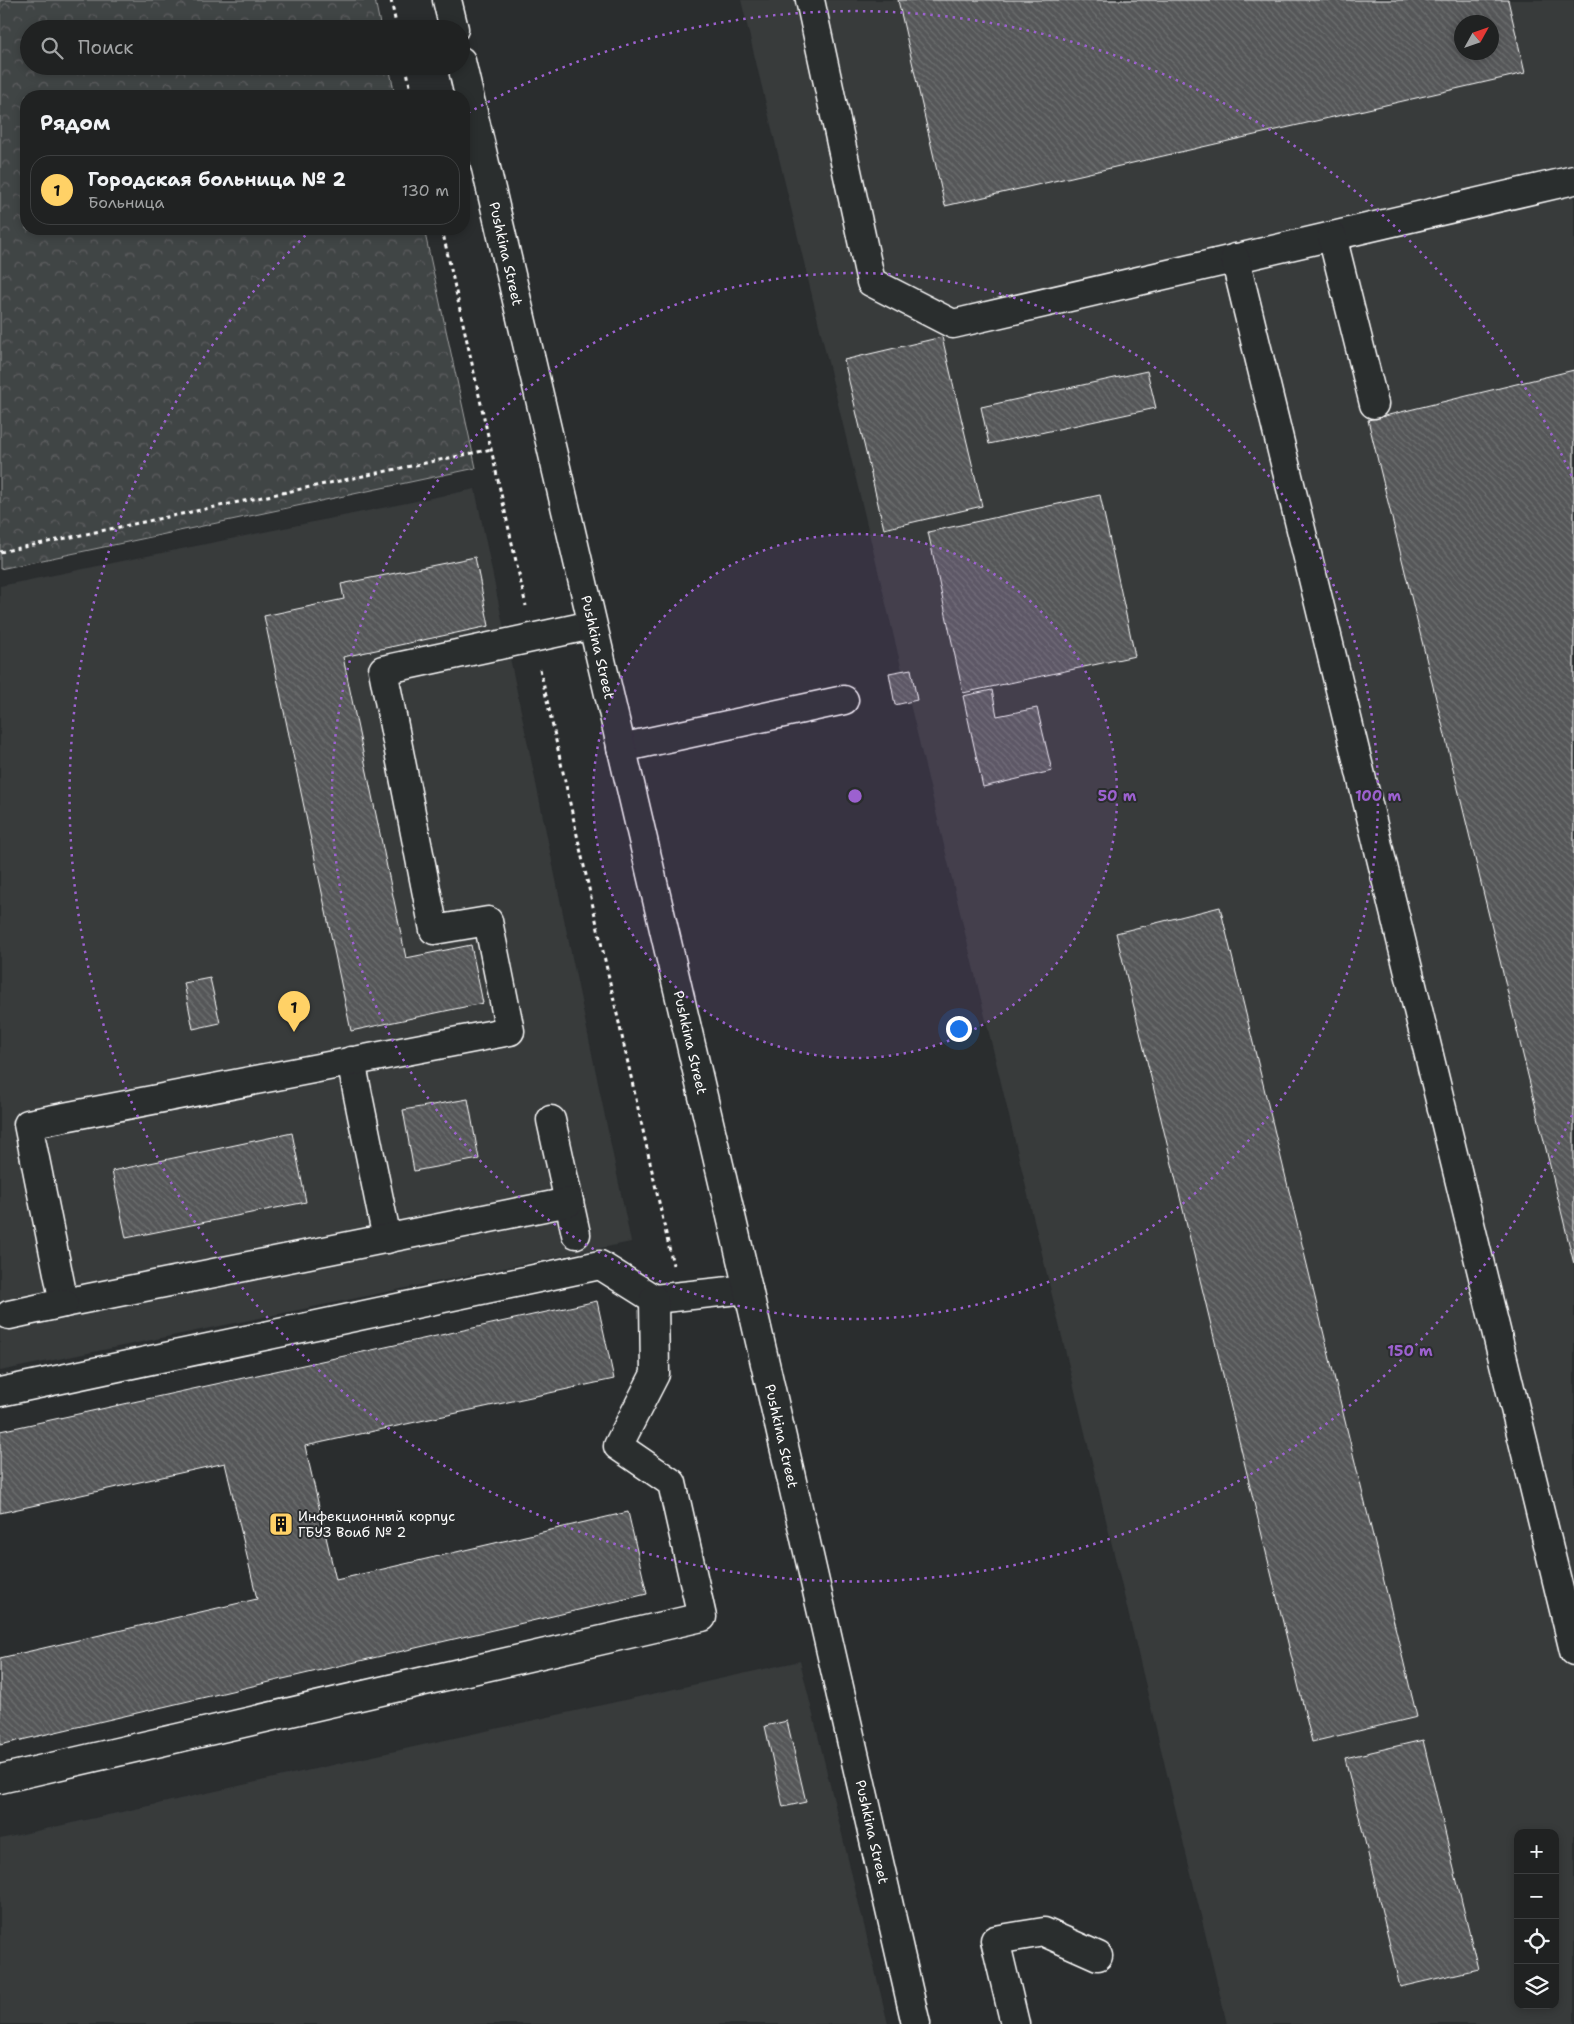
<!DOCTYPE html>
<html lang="ru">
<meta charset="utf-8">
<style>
body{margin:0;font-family:"Shantell Sans",sans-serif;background:#2d2f2f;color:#f1f3f6}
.controls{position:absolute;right:15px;bottom:15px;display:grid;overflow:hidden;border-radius:10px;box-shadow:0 2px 8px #0003}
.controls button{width:45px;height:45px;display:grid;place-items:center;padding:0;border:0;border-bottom:1px solid #3d3f40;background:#202222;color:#f1f3f6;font:25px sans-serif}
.compass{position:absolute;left:1454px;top:15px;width:45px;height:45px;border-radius:50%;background:#202222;box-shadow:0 2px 8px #0003;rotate:50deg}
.you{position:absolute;left:958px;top:1028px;width:18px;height:18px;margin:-12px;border:4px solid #fff;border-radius:50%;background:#1a73e8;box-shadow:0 0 0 8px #1a73e833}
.badge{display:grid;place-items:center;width:32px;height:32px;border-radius:50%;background:#ffd166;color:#111;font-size:16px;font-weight:700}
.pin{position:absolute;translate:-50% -41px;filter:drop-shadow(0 1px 2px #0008)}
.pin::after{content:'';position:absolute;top:26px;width:18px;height:15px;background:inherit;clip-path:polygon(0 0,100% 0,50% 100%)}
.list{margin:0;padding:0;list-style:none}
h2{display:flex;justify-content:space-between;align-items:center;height:65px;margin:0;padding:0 20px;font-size:21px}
h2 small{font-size:16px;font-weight:400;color:#a2a4a5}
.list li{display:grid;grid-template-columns:32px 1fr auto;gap:15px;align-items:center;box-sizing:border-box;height:70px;margin:0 10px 10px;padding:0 10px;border:1px solid #3d3f40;border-radius:20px}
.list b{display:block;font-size:19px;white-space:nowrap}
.list p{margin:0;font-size:16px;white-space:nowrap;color:#a2a4a5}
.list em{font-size:16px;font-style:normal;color:#a2a4a5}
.icon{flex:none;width:28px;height:28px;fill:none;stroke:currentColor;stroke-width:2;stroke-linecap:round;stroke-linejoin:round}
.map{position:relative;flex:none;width:1574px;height:2024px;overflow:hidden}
.search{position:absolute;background:#202222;box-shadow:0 2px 8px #0003;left:20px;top:20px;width:450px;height:55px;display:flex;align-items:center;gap:12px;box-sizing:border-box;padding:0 18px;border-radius:28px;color:#a2a4a5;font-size:19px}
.panel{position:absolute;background:#202222;box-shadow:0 2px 8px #0003;left:20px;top:90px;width:450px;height:145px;border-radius:20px}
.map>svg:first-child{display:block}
.built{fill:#373a3b;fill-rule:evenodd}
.forest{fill:url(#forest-crowns);stroke:#a0a2a2}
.building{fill:url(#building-back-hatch);stroke:#fff;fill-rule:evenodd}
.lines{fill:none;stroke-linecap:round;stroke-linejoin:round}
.minor-casing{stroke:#fff;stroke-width:31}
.major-casing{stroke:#fff;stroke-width:31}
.path{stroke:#fff;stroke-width:3;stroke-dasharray:4 4;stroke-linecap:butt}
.minor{stroke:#2a2d2e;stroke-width:28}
.major{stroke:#2a2d2e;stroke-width:28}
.ring{fill:none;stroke:#9c61cf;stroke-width:2.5;stroke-dasharray:2.5 5}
.labels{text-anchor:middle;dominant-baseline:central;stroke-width:4;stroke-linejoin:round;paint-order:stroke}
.street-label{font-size:14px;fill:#fff;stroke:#2a2d2e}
.poi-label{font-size:14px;fill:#fff;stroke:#2a2d2e;text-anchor:start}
.centre{fill:#9c61cf;stroke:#2a2d2e;stroke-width:2.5}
.ring-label{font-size:15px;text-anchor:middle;font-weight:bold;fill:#9c61cf;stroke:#2a2d2e;stroke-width:4;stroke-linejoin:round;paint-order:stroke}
</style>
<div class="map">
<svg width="1574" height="2024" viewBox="0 0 1574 2024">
<defs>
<pattern id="forest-crowns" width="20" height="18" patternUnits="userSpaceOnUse" patternTransform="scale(1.25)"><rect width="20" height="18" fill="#414445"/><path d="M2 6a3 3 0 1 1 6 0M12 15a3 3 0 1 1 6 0" fill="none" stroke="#5e6061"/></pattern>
<pattern id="building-back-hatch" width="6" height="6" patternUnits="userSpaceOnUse" patternTransform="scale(1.25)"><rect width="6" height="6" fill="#555758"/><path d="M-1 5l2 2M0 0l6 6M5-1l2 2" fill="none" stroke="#6e7071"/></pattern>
</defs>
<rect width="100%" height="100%" fill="#2a2d2e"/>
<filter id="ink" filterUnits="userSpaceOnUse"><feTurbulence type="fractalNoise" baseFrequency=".02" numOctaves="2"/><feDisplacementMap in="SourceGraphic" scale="10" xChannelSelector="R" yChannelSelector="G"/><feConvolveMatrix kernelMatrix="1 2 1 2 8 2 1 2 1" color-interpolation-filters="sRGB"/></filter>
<g filter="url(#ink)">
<g class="built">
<path d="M 741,0 L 1574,0 L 1574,2024 L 1227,2024 ZM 1462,22 L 1492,22 L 1492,52 L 1462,52 ZM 1518,1833 L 1555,1833 L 1555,2005 L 1518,2005 Z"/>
<polygon points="475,489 631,1242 0,1371 0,586"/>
<polygon points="800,1661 888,2024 0,2024 0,1839"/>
</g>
<polygon class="forest" points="0,0 375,0 381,29 29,29 29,66 389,66 395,96 26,96 26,229 424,229 476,468 0,569"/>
<g class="building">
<path d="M 898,0 L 1508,0 L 1525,73 L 945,206 ZM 1462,22 L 1492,22 L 1492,52 L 1462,52 Z"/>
<polygon points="942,337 982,506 884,529 844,360"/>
<polygon points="1574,370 1574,1264 1368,420"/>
<polygon points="1147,371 1156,408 989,444 981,407"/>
<polygon points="1100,495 1135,656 963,693 928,532"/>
<polygon points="475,557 489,626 343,657 406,958 471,945 483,1003 351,1031 264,616 344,599 341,584"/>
<polygon points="911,669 917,700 895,705 889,673"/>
<polygon points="992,690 997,716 1037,708 1052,771 983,787 963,696"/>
<polygon points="1220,907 1417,1717 1312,1742 1116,933"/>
<polygon points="210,978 220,1023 193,1029 184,983"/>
<polygon points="468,1099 479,1159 414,1171 403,1110"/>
<polygon points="292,1133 306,1202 126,1238 112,1171"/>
<polygon points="597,1301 614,1379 305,1446 336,1580 628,1512 647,1594 0,1745 0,1658 257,1599 225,1463 0,1513 0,1431"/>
<polygon points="787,1721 806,1802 783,1807 765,1726"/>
<polygon points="1423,1740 1478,1969 1400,1987 1345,1758"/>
</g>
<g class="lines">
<g class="minor-casing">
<g id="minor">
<polyline points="810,0 871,282 953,324 1574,180"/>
<polyline points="1332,236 1374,404"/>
<polyline points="1235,258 1574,1651"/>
<polyline points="621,748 844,700"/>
<polyline points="351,1061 387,1239"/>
<polyline points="551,1120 576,1234"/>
<polyline points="569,1202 64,1303 28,1124 510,1031 488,921 434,930 383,670 592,625"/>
<polyline points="9,1315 64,1303"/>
<polyline points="0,1392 600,1265 654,1299 748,1289"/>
<polyline points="0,1779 702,1617 672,1483 618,1446 655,1374 654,1299"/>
<polyline points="1015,2024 995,1940 1044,1932 1098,1956"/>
</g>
</g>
<g class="major-casing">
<g id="major">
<polyline points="447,0 454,29"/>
<path id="s1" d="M 461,61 L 748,1289 L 916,2024"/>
</g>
</g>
<g class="path">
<polyline points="391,0 397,29"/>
<polyline points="406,66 412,96"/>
<polyline points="442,229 526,606"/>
<polyline points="0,552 492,449"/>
<polyline points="540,669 673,1265"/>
</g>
<use href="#minor" class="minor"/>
<use href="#major" class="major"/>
</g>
</g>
<circle cx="855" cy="796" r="262" fill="#9c61cf" fill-opacity=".12"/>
<g class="ring">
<circle cx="855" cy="796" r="262"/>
<circle cx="855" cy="796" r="523"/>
<path d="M1572 1115A785 785 0 1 1 310 231M468 113A785 785 0 0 1 1572 477"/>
</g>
<defs>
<g id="building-square" transform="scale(1.25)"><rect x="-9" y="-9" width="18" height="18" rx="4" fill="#ffd166" stroke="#2a2d2e"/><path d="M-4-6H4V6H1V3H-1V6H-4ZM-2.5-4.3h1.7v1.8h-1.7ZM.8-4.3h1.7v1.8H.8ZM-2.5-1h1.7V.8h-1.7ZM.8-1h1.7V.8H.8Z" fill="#111"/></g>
</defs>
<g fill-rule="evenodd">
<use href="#building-square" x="281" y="1524"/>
</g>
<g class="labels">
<g class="street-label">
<text stroke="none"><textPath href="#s1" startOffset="198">Pushkina Street</textPath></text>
<text stroke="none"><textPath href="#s1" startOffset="602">Pushkina Street</textPath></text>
<text stroke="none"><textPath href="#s1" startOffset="1008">Pushkina Street</textPath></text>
<text stroke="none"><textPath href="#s1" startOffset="1412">Pushkina Street</textPath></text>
<text stroke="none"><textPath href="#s1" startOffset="1818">Pushkina Street</textPath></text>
</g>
<g class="poi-label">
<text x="298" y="1516">Инфекционный корпус<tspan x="298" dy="16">ГБУЗ Воиб № 2</tspan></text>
</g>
</g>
<circle cx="855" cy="796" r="8" class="centre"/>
<g class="ring-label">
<text x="1117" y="801">50 m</text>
<text x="1378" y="801">100 m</text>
<text x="1410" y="1356">150 m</text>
</g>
</svg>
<div class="controls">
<button>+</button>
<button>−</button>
<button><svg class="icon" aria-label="locate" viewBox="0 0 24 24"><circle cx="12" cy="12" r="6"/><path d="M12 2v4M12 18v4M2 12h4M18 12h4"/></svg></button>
<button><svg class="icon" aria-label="layers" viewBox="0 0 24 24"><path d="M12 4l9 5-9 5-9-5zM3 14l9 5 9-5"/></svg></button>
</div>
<svg class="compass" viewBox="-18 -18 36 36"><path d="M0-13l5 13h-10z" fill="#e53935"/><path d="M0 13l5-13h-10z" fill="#a2a4a5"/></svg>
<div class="you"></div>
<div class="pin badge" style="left:294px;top:1032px">1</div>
<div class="search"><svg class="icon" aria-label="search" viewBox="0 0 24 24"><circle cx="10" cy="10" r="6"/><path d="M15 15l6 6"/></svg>Поиск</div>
<section class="panel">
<h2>Рядом<small></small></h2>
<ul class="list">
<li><span class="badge">1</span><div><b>Городская больница № 2</b><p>Больница</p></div><em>130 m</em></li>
</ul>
</section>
</div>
